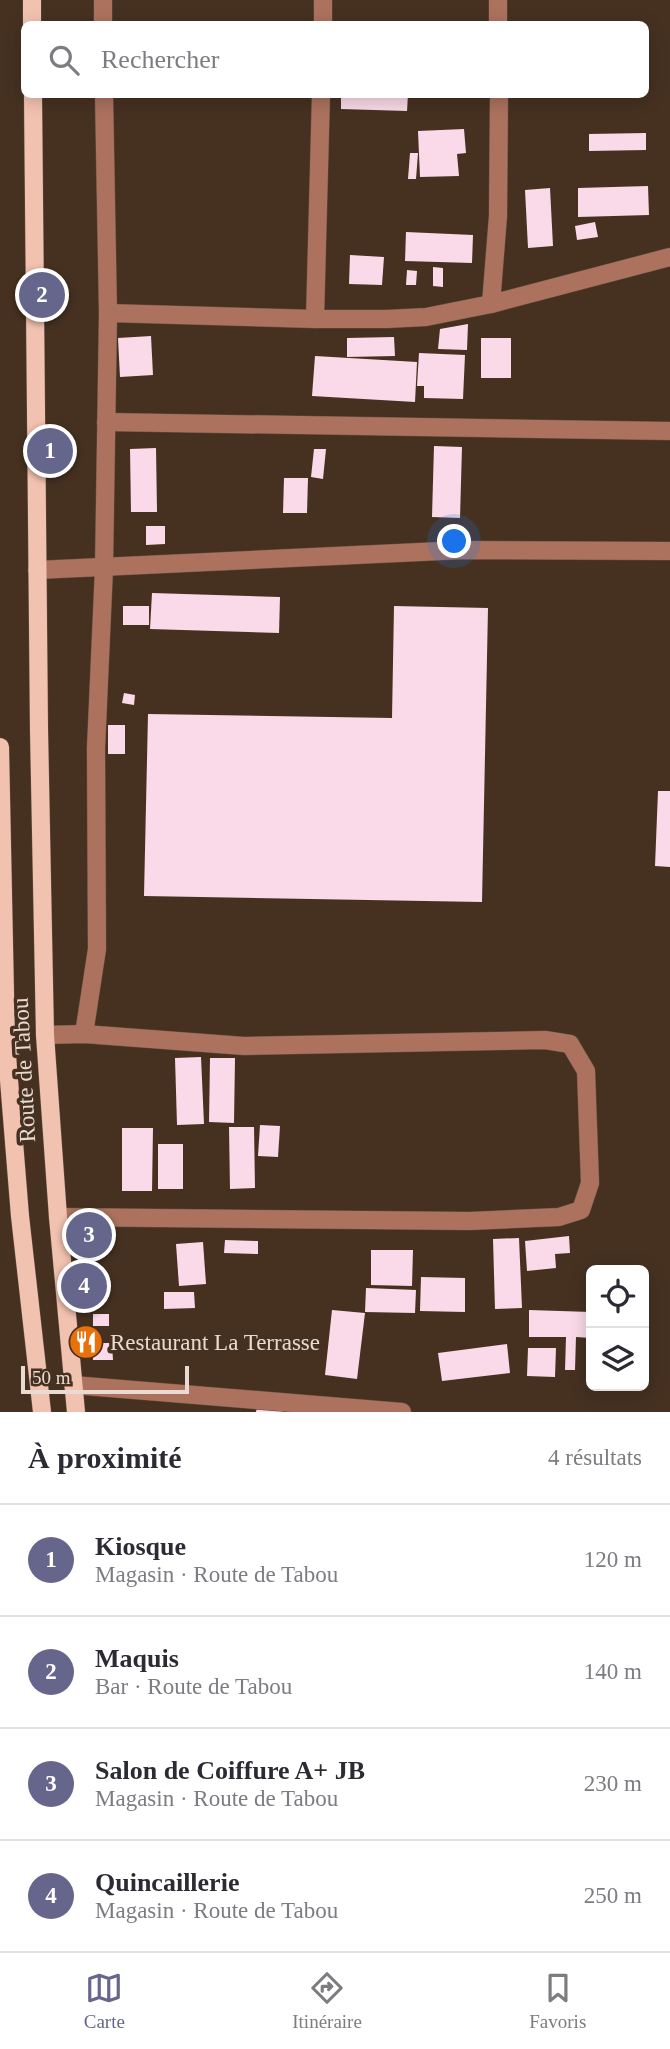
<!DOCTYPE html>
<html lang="fr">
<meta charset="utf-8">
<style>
body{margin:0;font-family:Georgia,serif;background:#f2f2f3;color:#2b2b33}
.controls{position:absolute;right:21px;bottom:21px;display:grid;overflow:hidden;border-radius:10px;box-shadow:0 4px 18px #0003}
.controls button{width:63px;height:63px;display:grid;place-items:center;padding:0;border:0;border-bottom:2px solid #e1e1e2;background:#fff;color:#2b2b33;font:35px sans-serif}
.scale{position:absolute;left:21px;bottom:18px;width:168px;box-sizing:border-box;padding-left:7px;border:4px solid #e9dbd1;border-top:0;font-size:19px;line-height:24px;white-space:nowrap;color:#e9dbd1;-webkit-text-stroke:5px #463121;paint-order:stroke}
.you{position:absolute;left:455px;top:542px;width:24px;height:24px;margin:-18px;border:5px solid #fff;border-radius:50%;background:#1a73e8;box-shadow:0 0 0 10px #1a73e833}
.badge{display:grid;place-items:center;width:46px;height:46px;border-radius:50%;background:#66668d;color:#fff;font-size:23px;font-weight:700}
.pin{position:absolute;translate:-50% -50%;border:4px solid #fff;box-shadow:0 2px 7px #0006}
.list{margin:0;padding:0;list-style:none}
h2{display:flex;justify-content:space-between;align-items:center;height:91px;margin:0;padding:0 28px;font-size:30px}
h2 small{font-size:23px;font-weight:400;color:#7c7c81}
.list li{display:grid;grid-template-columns:46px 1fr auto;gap:21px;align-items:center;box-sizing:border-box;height:112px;padding:0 28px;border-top:2px solid #e1e1e2}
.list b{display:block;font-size:26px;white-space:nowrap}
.list p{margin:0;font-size:23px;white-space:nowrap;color:#7c7c81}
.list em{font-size:23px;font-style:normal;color:#7c7c81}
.icon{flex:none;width:38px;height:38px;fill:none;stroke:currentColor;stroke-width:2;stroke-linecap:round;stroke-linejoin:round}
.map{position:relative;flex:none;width:670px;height:1412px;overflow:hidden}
.search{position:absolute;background:#fff;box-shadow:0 4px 18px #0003;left:21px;right:21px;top:21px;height:77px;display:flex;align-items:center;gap:18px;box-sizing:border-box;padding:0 24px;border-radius:10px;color:#7c7c81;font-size:26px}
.sheet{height:539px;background:#fff}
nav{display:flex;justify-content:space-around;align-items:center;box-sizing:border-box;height:98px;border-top:2px solid #e1e1e2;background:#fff;font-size:19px;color:#7c7c81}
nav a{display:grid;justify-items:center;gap:4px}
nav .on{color:#66668d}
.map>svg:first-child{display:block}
.building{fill:#fadae8}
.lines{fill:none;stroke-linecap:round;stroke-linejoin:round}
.minor-casing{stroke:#635041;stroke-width:19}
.major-casing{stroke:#635041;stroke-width:19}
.minor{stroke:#ac725e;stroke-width:18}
.major{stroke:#f2c2b1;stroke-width:18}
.labels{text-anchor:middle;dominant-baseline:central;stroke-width:7;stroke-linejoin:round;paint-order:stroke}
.street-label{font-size:23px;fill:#e9dbd1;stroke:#463121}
.poi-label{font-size:23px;fill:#e9dbd1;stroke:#463121;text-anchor:start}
</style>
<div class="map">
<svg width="670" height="1412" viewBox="0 0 670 1412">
<rect width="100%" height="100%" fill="#463121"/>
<g class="building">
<polygon points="341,94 408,94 407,111 341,109"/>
<polygon points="464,129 466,153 457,154 459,176 420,177 418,131"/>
<polygon points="646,133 646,150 589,151 589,134"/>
<polygon points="410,153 418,153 416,179 408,179"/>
<polygon points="648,186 649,215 578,217 578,188"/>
<polygon points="550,188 553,246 528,248 525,190"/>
<polygon points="595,222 598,237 577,240 575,226"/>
<polygon points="406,232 473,235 472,263 405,261"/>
<polygon points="350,255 384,257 382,285 349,284"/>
<polygon points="433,267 443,268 443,287 433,286"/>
<polygon points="407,270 417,271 416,285 406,285"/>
<polygon points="468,324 467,350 438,349 440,329"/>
<polygon points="151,336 153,375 120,377 118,338"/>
<polygon points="394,337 395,356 347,357 347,338"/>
<rect x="481" y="338" width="30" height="40"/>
<polygon points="419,353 465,355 463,399 424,398 424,386 417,386"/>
<polygon points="315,356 417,362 415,402 312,396"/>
<polygon points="434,446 462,447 460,518 432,517"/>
<polygon points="156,448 157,512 131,512 130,449"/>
<polygon points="314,449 326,449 323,479 311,477"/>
<polygon points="284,478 308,478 307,513 283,513"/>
<polygon points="146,526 165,526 165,544 146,545"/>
<polygon points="152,593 280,597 279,633 150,629"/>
<rect x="123" y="606" width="26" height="19"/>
<polygon points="394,606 488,608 482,902 144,896 148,714 392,718"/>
<polygon points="124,693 135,695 134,705 122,703"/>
<rect x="108" y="725" width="17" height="29"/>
<polygon points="658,791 670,791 670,867 655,866"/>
<polygon points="201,1057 204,1124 177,1125 175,1058"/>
<polygon points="210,1058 235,1058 234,1123 209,1122"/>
<polygon points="260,1125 280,1126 278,1157 258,1156"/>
<polygon points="229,1127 254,1127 255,1188 230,1189"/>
<polygon points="122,1128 153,1128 152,1191 122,1191"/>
<rect x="158" y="1144" width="25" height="45"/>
<polygon points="569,1236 570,1253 555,1254 556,1268 527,1271 525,1241"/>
<polygon points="519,1238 522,1308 495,1309 493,1239"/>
<polygon points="225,1240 258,1241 258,1254 224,1253"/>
<polygon points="203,1242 206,1284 179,1286 176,1244"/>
<polygon points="371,1250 413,1250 412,1286 371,1285"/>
<polygon points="421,1277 465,1278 465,1312 420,1311"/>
<polygon points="366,1288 416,1290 415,1313 365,1312"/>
<polygon points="164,1292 194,1292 195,1308 164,1309"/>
<polygon points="332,1310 365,1313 357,1379 325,1375"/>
<polygon points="529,1310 591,1312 591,1338 576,1337 575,1370 565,1370 566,1337 529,1337"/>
<rect x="93" y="1314" width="16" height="12"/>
<polygon points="92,1343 112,1343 113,1360 93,1360"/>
<polygon points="507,1344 510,1373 442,1381 438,1353"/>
<polygon points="528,1348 556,1348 555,1377 527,1376"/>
<polygon points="257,1407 283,1410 283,1412 256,1412"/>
</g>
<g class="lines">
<g class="minor-casing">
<g id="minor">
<polyline points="103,0 103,24"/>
<polyline points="498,0 498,24"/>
<polyline points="323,24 323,0"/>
<polyline points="491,304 498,216 499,94"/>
<polyline points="108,313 315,319 387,319 426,317 491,304 670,257"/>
<polyline points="315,319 321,94"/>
<polyline points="106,422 670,431"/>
<polyline points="37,570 463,550 670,551"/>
<polyline points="84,1034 97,949 96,748 104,568 108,313 104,94"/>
<polyline points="45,1035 84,1034 244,1046 545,1040 570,1044 586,1071 590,1183 581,1210 559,1217 470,1221 58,1217"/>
<polyline points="73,1385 402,1412"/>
</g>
</g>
<g class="major-casing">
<g id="major">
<polyline points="32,0 32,24"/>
<polyline points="33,94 39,729 45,1035 58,1217 76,1412"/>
<polyline points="0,747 6,1043 20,1216 42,1412"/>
</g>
</g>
<use href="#minor" class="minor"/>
<use href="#major" class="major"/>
</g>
<defs>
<g id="restaurant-disc" transform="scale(1.75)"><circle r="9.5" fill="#e8710a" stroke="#463121"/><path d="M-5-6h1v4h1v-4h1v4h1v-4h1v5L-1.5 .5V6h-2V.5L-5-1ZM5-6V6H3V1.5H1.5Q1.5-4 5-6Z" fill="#fff"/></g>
</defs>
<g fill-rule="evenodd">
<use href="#restaurant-disc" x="86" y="1342"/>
</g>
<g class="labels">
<g class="street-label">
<text transform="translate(24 1070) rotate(-93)">Route de Tabou</text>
</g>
<g class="poi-label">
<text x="110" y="1342">Restaurant La Terrasse</text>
</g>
</g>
</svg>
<div class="controls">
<button><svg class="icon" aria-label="locate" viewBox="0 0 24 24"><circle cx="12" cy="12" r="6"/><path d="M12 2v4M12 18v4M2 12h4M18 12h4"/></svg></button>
<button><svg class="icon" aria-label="layers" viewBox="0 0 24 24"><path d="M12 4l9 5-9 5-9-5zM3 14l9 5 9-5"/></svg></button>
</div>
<div class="scale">50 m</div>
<div class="you"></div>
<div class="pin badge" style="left:50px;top:451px">1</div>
<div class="pin badge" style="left:42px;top:295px">2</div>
<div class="pin badge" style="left:89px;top:1235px">3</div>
<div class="pin badge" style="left:84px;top:1286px">4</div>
<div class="search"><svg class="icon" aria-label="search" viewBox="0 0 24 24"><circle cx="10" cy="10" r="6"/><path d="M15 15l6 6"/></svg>Rechercher</div>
</div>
<section class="sheet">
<h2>À proximité<small>4 résultats</small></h2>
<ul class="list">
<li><span class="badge">1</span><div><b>Kiosque</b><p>Magasin · Route de Tabou</p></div><em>120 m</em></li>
<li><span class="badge">2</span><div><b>Maquis</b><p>Bar · Route de Tabou</p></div><em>140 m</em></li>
<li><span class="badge">3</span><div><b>Salon de Coiffure A+ JB</b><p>Magasin · Route de Tabou</p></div><em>230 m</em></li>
<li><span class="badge">4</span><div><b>Quincaillerie</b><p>Magasin · Route de Tabou</p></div><em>250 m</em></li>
</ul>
</section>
<nav>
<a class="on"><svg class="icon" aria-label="map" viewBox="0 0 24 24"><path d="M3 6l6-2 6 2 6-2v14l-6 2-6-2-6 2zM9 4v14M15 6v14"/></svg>Carte</a>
<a><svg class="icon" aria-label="directions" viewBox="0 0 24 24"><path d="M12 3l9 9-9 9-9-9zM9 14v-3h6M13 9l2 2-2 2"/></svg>Itinéraire</a>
<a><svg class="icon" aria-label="saved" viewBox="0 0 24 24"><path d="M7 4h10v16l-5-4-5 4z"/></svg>Favoris</a>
</nav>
